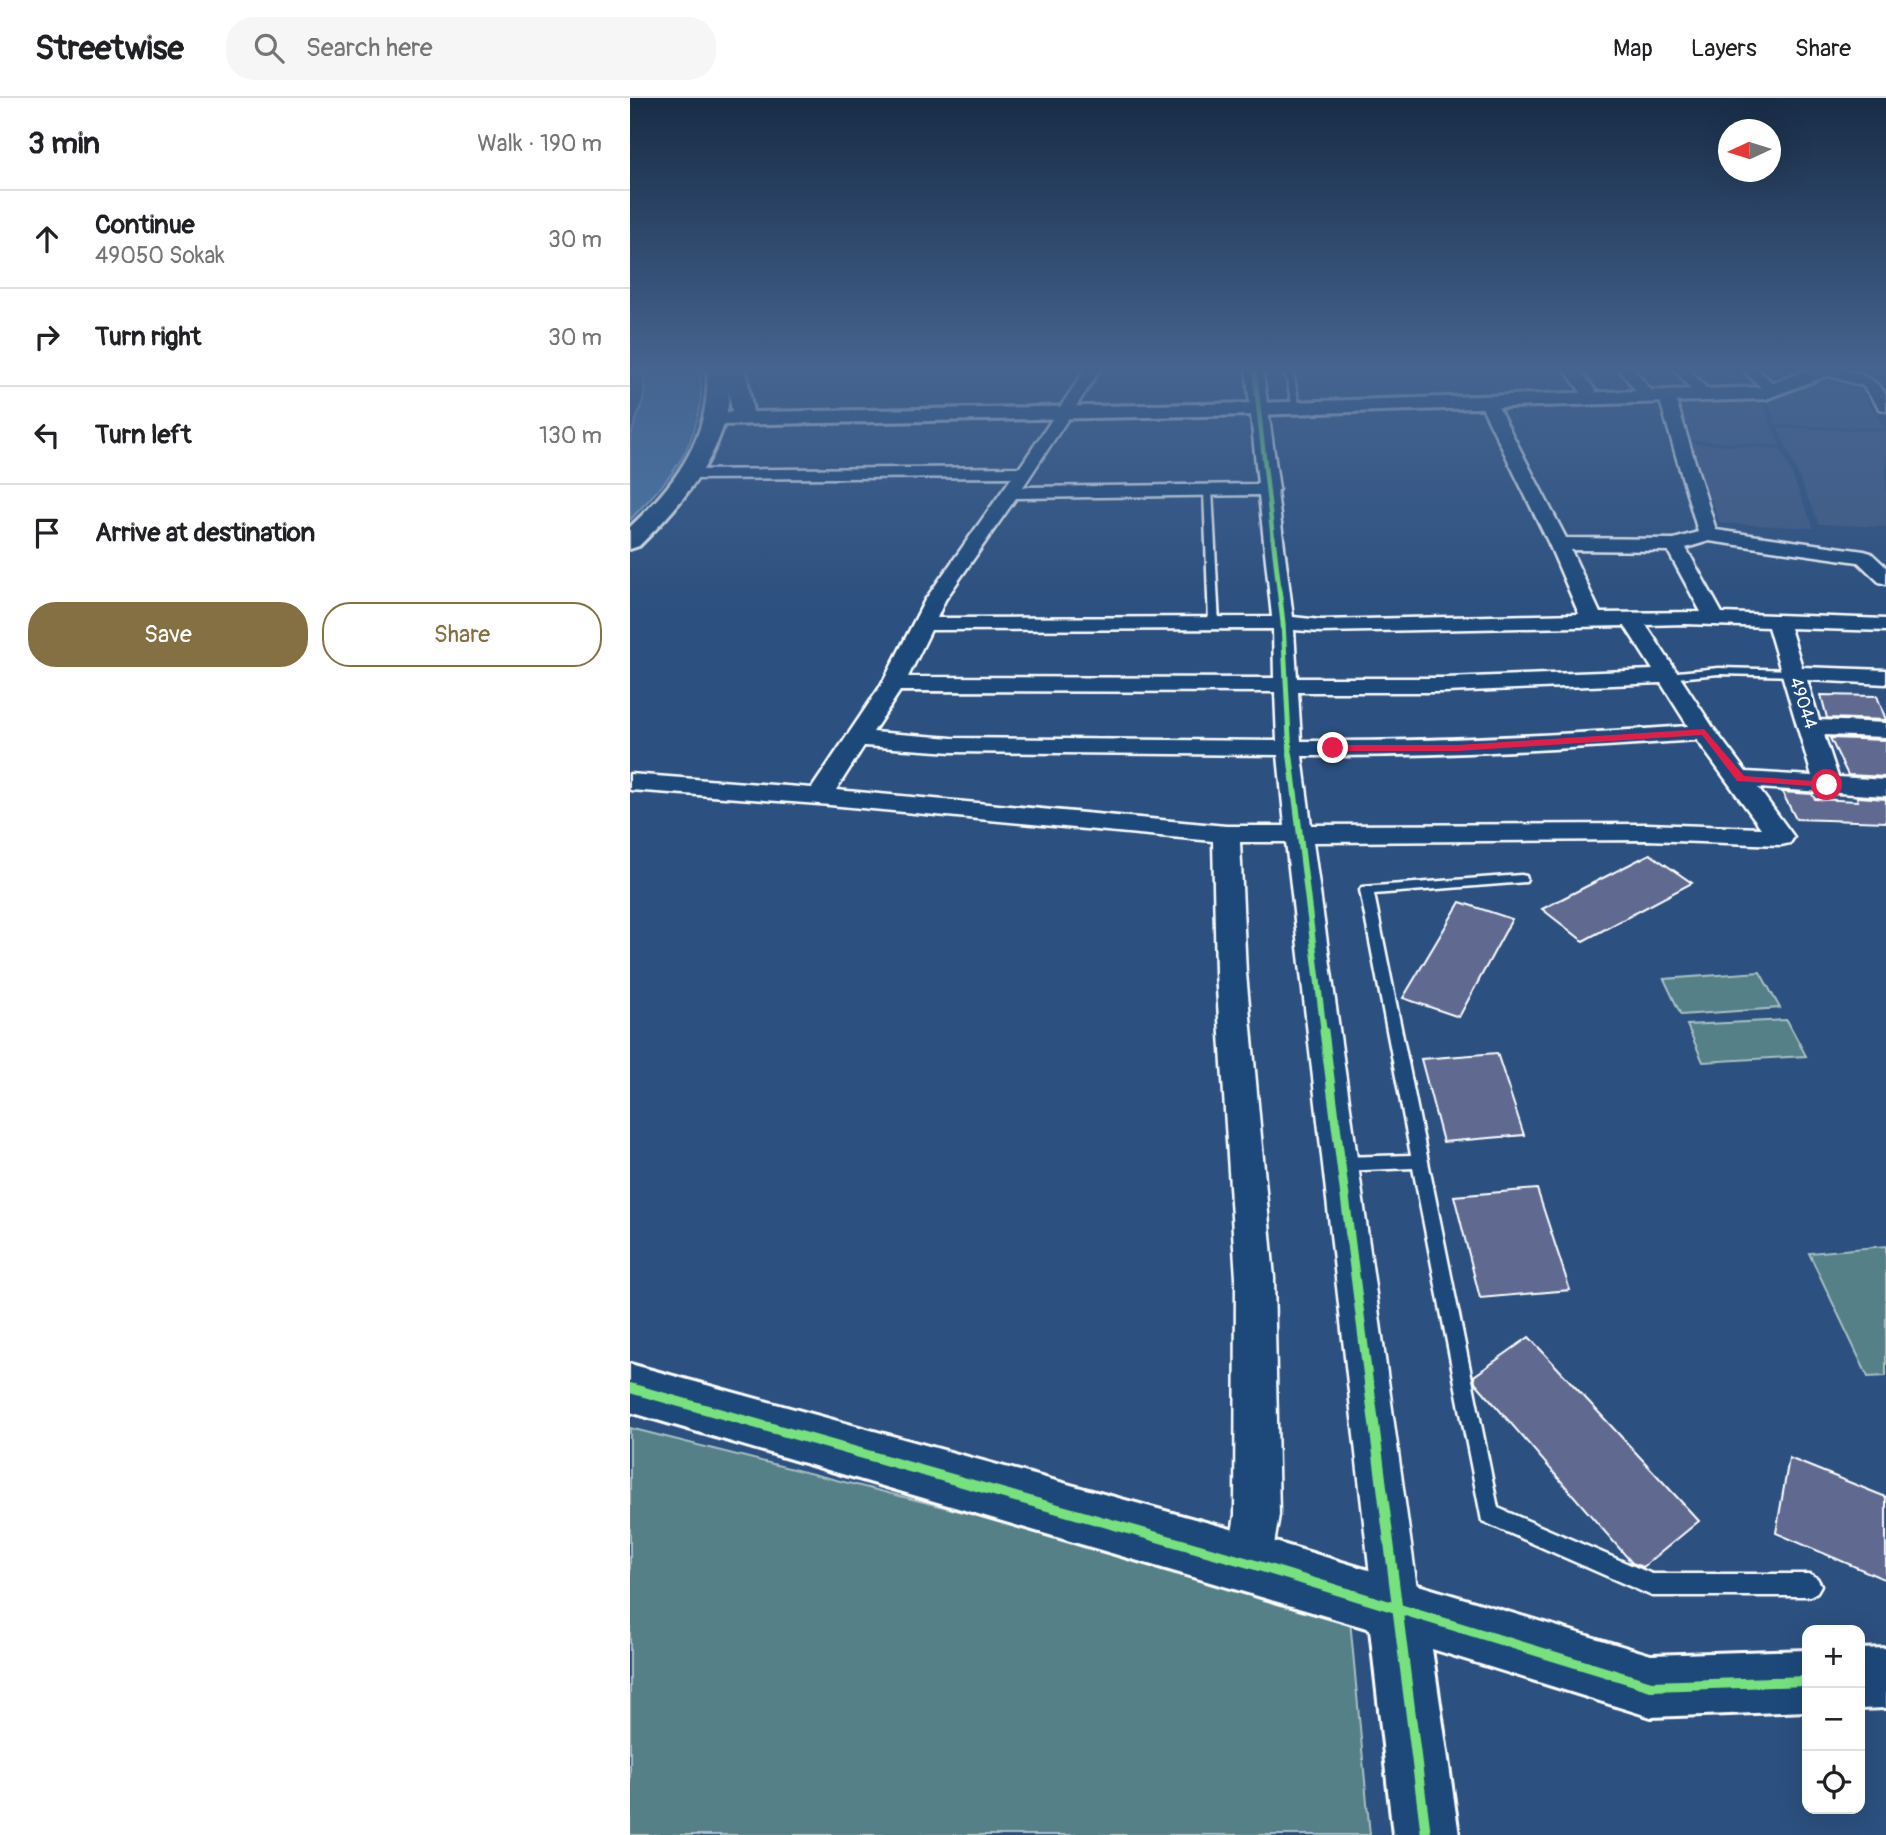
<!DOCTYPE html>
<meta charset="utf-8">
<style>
body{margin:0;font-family:Pangolin,sans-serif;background:#f6f6f6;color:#202124}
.controls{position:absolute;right:21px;bottom:21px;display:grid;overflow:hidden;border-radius:14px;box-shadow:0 7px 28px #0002}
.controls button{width:63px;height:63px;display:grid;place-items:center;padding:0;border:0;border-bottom:2px solid #e0e0e0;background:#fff;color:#202124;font:35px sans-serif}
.compass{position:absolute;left:1088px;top:21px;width:63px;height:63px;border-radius:50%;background:#fff;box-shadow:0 7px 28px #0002;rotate:266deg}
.stop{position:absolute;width:21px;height:21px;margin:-16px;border:5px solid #e11d48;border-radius:50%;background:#fff}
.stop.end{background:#e11d48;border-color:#fff;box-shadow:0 2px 7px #0008}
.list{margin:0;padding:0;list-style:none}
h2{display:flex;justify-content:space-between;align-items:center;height:91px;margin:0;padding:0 28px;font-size:30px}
h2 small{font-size:23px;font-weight:400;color:#757577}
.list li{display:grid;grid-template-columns:46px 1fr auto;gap:21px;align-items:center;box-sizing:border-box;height:98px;padding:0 28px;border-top:2px solid #e0e0e0}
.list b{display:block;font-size:26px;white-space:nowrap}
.list p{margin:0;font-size:23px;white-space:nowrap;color:#757577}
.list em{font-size:23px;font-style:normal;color:#757577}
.actions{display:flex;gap:14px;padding:21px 28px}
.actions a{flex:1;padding:16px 0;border:2px solid #847042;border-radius:28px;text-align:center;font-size:24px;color:#847042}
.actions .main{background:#847042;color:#fff}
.icon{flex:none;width:38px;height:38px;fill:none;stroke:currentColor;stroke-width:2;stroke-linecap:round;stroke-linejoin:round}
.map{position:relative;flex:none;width:1256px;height:1737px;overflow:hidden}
header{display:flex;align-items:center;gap:42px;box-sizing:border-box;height:98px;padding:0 35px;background:#fff;border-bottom:2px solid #e0e0e0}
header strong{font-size:33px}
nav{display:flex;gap:38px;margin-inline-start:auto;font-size:24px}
.search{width:490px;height:63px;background:#f6f6f6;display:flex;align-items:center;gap:18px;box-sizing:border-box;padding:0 24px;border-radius:28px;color:#757577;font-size:26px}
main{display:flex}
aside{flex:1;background:#fff}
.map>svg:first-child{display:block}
.built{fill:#405b86}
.green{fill:#548087;stroke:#aac0c3;stroke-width:2}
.water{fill:#4c78a7;stroke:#94aeca;stroke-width:2}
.building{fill:#606a91;stroke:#fff;stroke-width:2}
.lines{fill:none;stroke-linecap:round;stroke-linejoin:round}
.lane-casing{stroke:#fff;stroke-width:5}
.street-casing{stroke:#fff;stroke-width:5}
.secondary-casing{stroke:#fff;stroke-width:6}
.primary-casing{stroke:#fff;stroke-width:6}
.lane{fill:#1f4a7a;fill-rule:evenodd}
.street{fill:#1f4a7a;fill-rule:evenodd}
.secondary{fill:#1f4a7a;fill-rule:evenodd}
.primary{fill:#1f4a7a;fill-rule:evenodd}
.cycleway-far4-casing{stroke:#1f4a7a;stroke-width:7}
.cycleway-far3-casing{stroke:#1f4a7a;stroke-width:9}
.cycleway-far2-casing{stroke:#1f4a7a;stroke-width:10}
.cycleway-far1-casing{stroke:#1f4a7a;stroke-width:13}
.cycleway-casing{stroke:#1f4a7a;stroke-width:15}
.cycleway-far4{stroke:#77e17e;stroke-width:4.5}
.cycleway-far3{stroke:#77e17e;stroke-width:5}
.cycleway-far2{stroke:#77e17e;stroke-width:6}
.cycleway-far1{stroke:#77e17e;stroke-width:9}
.cycleway{stroke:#77e17e;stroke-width:10}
.route{fill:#e11d48}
.labels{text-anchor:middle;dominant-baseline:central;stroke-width:6;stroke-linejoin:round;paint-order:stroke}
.far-street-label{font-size:18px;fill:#fff;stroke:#1f4a7a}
</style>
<header>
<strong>Streetwise</strong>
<div class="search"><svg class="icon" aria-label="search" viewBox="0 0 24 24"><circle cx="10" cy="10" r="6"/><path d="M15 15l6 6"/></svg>Search here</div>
<nav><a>Map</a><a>Layers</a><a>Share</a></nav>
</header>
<main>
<aside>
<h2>3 min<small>Walk · 190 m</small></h2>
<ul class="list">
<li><svg class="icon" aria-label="ahead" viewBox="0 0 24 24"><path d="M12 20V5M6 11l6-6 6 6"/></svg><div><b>Continue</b><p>49050 Sokak</p></div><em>30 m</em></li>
<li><svg class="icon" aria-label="right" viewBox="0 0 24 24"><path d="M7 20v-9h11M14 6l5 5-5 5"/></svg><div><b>Turn right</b></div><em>30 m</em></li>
<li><svg class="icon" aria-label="left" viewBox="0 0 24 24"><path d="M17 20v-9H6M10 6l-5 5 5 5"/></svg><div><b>Turn left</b></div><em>130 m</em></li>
<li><svg class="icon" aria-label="arrive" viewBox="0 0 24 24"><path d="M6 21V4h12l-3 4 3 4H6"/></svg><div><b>Arrive at destination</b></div></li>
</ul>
<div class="actions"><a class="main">Save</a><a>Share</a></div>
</aside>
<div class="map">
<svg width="1256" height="1737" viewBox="0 0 1256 1737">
<rect width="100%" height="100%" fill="#2c507f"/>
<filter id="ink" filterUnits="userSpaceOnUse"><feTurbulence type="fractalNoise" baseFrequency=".0143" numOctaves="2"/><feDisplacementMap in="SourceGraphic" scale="14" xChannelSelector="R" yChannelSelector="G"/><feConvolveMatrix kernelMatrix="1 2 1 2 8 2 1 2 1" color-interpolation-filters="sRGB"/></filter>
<g filter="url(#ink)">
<g class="built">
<polygon points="1184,280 1229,291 1255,330 1147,327 1134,296"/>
<polygon points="1130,297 1150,348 1058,342 1041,303"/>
<polygon points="1148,330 1256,333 1256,429 1189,426"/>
<polygon points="1059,345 1151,351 1184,430 1090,425"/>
</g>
<g class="green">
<polygon points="1130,874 1150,910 1051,917 1034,881"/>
<polygon points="1157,922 1176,958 1073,964 1057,927"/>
<polygon points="1256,1148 1256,1278 1238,1279 1179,1155"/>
<polygon points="0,1330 719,1511 740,1737 0,1737"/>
</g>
<path class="water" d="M 11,269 L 68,269 C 77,293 66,332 55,354 C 43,379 18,402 0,422 C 0,397 0,369 0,344 C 3,316 23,303 11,269 Z"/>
<g class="building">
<polygon points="1191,597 1247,598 1256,622 1197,620"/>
<polygon points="1200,640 1256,642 1256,679 1218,677"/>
<polygon points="1152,694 1182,696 1185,701 1228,703 1227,699 1229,699 1256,701 1256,724 1166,721"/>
<polygon points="1020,756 1062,785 953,843 912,811"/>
<polygon points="830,804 882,821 829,919 773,900"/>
<polygon points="867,955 894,1037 813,1044 791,961"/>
<polygon points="907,1091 940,1192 850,1200 824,1098"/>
<polygon points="899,1239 1069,1423 1013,1469 1002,1465 845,1284 844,1278"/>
<polygon points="1159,1360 1256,1399 1256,1482 1146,1435"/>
</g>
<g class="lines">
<g class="lane-casing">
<g id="lane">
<polygon points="654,269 662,269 670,312 663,310"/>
<polygon points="578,389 582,392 589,526 584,529 579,526 574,392"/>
<polygon points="1089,570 1164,572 1169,575 1164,578 1089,576 1037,581 1032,578 1037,575"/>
<polygon points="891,777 896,778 897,781 896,784 744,796 868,1410 1022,1476 1180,1476 1187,1480 1191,1487 1187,1494 1180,1498 1022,1498 852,1423 783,1070 711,1073 705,1071 703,1066 705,1061 711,1059 781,1057 730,792 732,789"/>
</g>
</g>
<g class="street-casing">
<g id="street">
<path d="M 457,269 L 472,269 L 393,389 L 628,386 L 616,269 L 632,269 L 649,391 L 647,394 L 663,519 L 691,522 L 949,516 L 919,446 L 849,303 L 857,298 L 865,303 L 936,440 L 1044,441 L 1068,434 L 1029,299 L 1037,294 L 1045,299 L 1086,432 L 1234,453 L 1241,455 L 1256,469 L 1256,486 L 1249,484 L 1228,464 L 1079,443 L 1056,450 L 1092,515 L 1256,521 L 1256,533 L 1160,530 L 1172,569 L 1256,572 L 1256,586 L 1177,582 L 1189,622 L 1256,625 L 1256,639 L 1194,637 L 1208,679 L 1256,682 L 1256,698 L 1128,690 L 1164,739 L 1160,745 L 1151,747 L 1017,742 L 683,744 L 790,1512 L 783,1528 L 767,1535 L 751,1528 L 744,1512 L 656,744 L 610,744 L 616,875 L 644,1180 L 649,1417 L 641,1465 L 635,1481 L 619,1487 L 603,1481 L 597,1465 L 605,1417 L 606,1180 L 586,875 L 583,743 L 189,706 L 0,692 L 0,676 L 182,690 L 252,586 L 295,502 L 382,379 L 58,381 L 52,380 L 49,376 L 52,372 L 390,369 ZM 629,397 L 642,519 L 307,520 L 315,502 L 386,400 ZM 941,452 L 1038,453 L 1071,514 L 970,515 ZM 1056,526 L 1138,529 L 1182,678 L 1116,674 L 1084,631 L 1016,527 ZM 995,528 L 1023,572 L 816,580 L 667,580 L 664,532 L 691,534 ZM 643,531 L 644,580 L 278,579 L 301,532 ZM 1031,585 L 1058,628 C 929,637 800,644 671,643 L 668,594 L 816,594 ZM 270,593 L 645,594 L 647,643 L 322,640 L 243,634 ZM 1067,642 L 1131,730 L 1017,726 L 681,727 L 672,658 C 804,659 936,651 1067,642 ZM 234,648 L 322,654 L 648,657 L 655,728 L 596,728 L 206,692 Z"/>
<polygon points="933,269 948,269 971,300 969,303 957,303"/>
<polygon points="987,269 1002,269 1027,299 1025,302 1013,302"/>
<polygon points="1042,269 1057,269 1080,294 1082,297 1080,300 1068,300"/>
<polygon points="1109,269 1125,269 1151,292 1149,295 1137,295"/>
<path d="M 1189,269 C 1210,269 1245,276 1255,296 C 1256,301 1256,308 1256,313 L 1250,311 L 1233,288 L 1190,275 Z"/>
</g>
</g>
<g class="secondary-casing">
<g id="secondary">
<polygon points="95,269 115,269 123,314 627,305 1133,289 1184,269 1212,269 1209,273 1136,301 627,317 86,327 78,326 75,321 78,316 102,314"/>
<polygon points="0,1266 619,1436 1021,1557 1177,1552 1177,1613 1021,1619 802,1551 829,1737 763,1737 740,1531 0,1314"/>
<polygon points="1256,1550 1256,1610 1230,1611 1230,1551"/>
</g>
</g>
<g class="primary-casing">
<path id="primary" d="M 77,269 L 97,269 C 98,282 100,295 98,307 C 90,362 47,411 9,448 L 0,451 L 0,429 C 48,384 82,337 77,269 Z"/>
</g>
<use href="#lane" class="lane"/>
<use href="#street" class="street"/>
<use href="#secondary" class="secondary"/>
<use href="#primary" class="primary"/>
<g class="cycleway-far4-casing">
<polyline id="cycleway-far4" points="624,269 643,441"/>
</g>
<g class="cycleway-far3-casing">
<polyline id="cycleway-far3" points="643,439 653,525 660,658"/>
</g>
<g class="cycleway-far2-casing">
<polyline id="cycleway-far2" points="660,656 694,935"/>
</g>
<g class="cycleway-far1-casing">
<polyline id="cycleway-far1" points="694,933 739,1288"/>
</g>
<g class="cycleway-casing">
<g id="cycleway">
<polyline points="739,1286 796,1737"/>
<polyline points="0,1290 619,1465 1021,1588 1177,1583"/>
</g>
</g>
<use href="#cycleway-far4" class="cycleway-far4"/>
<use href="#cycleway-far3" class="cycleway-far3"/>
<use href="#cycleway-far2" class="cycleway-far2"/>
<use href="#cycleway-far1" class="cycleway-far1"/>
<use href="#cycleway" class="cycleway"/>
</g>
</g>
<linearGradient id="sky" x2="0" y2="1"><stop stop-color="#182c46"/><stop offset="0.53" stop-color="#456490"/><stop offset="1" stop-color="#456490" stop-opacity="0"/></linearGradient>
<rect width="1256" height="512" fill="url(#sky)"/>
<polygon class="route" points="1074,631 1114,678 1197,684 1202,687 1197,689 1107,683 1072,637 828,653 703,653 698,650 703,647 828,647"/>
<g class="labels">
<g class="far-street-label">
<text transform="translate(1173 605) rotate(72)">49044</text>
</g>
</g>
</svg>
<div class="controls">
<button>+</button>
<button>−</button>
<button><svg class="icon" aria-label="locate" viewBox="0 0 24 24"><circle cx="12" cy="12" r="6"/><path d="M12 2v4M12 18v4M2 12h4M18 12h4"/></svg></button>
</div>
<svg class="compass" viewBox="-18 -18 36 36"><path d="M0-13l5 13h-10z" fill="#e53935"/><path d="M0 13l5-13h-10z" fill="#757577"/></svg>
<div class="stop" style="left:1197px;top:687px"></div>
<div class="stop end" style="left:703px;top:650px"></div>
</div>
</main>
